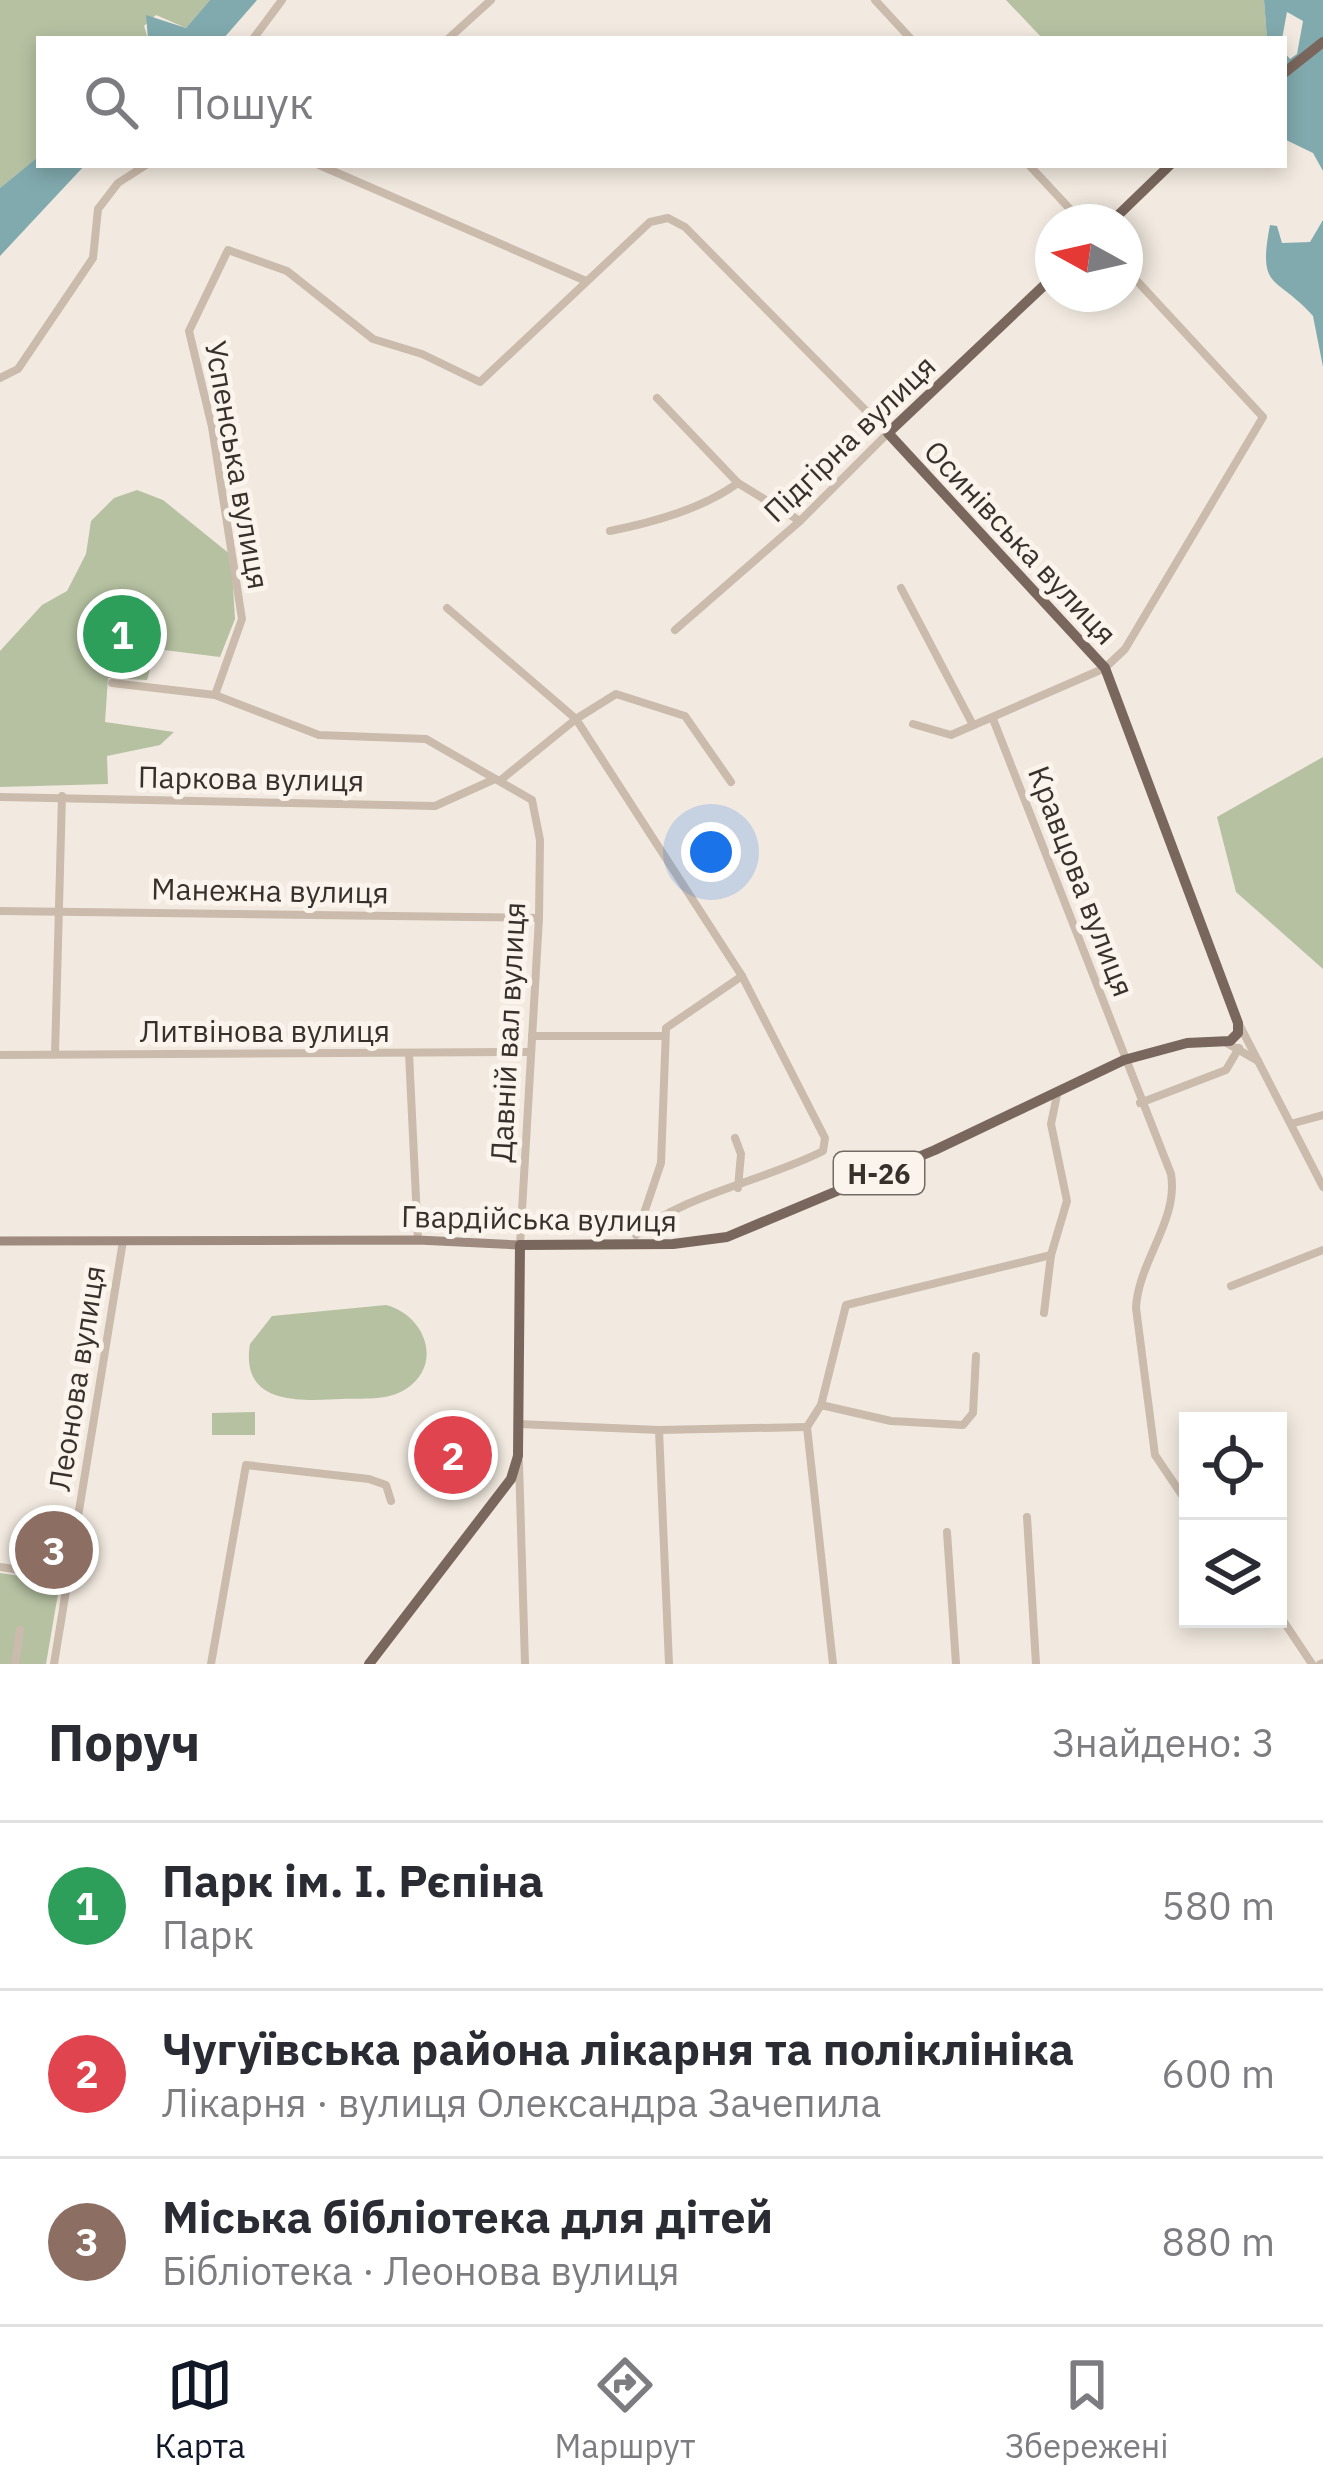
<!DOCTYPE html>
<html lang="uk">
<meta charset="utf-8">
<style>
body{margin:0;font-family:"IBM Plex Sans",sans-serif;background:#f7f7f7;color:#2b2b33}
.controls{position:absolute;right:36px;bottom:36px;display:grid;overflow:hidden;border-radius:0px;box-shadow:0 6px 18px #0003}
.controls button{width:108px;height:108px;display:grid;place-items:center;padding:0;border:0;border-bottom:3px solid #e1e1e2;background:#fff;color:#2b2b33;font:60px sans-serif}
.compass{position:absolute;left:1035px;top:204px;width:108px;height:108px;border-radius:50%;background:#fff;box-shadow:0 6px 18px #0003;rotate:278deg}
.you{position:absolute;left:711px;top:852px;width:42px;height:42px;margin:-30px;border:9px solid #fff;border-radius:50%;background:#1a73e8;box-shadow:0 0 0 18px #1a73e833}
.badge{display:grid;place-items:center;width:78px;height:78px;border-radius:50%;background:#111827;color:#fff;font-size:39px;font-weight:700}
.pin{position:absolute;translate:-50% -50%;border:6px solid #fff;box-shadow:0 3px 12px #0006}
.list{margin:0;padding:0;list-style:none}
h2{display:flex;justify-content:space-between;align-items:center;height:156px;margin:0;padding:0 48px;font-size:51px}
h2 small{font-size:39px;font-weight:400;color:#7c7c81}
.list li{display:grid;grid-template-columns:78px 1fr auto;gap:36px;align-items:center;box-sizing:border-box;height:168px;padding:0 48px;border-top:3px solid #e1e1e2}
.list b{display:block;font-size:45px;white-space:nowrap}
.list p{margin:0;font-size:39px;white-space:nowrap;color:#7c7c81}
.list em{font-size:39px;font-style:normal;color:#7c7c81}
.icon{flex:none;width:66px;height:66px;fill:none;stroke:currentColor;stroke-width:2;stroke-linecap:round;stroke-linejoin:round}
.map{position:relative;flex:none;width:1323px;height:1664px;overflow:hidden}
.search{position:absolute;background:#fff;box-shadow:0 6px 18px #0003;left:36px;right:36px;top:36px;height:132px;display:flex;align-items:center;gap:30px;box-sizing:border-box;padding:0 42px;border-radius:0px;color:#7c7c81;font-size:45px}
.sheet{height:660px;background:#fff}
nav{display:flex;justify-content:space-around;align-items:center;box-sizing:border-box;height:168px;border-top:3px solid #e1e1e2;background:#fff;font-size:33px;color:#7c7c81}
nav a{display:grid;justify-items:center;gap:6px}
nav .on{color:#111827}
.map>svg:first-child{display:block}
.green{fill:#b5c1a1}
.water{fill:#81aaae}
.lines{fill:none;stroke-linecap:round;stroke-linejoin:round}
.street{stroke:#cabbac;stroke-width:8}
.secondary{stroke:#9e8a7e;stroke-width:9}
.primary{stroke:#79675d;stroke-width:10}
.labels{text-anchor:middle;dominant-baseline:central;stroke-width:10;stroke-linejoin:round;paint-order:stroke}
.shield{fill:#faf4ed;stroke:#726b65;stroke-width:3}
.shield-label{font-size:27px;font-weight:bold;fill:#38302b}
.street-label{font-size:30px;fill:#38302b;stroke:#faf4ed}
</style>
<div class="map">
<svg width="1323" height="1664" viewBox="0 0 1323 1664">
<rect width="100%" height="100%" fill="#f2eae0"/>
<g class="green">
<polygon points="0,0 210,0 186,28 156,15 144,26 148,39 39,39 39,156 0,188"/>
<polygon points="1006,0 1264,0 1267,39 1043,39"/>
<polygon points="137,490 163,500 231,555 235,619 220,657 156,649 147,680 108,678 105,722 174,732 160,745 107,756 108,784 0,787 0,651 42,605 67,591 86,554 91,521 114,498"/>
<polygon points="1323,757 1323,969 1236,892 1217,817"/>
<path d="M 386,1305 C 425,1315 444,1364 406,1389 C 388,1401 362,1398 342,1399 C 299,1401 240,1405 250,1344 L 272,1316 Z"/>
<polygon points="255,1412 255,1435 212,1435 212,1413"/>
<polygon points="0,1573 60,1582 46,1664 0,1664"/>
</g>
<g class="water">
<polygon points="210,0 257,0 223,39 148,38 146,15 186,28"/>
<polygon points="1264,0 1323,0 1323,171 1313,153 1284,139 1284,52 1290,59 1297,54 1303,21 1287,12 1282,39 1267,39"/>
<polygon points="39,156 39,165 85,165 0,256 0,188"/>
<path d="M 1323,220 L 1323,367 L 1313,316 C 1277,275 1257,292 1270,225 L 1277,226 L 1282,243 L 1310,242 Z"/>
</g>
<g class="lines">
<g class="street">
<polyline points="875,0 911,39"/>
<polyline points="253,39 282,0"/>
<polyline points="448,39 491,0"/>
<polyline points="319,165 586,281"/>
<polyline points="1029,165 1082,222"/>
<polyline points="0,378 18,369 93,258 98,209 118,183 146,165"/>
<polyline points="657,398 738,483 800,521"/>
<path d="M 610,531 C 654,522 702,509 738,483"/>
<polyline points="901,588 973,725"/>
<path d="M 447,608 L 576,719 L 742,976 L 825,1138 L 823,1151 C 767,1180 681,1195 636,1235"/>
<polyline points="112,683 215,695 319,735 426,739 532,800 540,840 539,918 520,1245"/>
<polyline points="215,695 242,619 212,427 189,331 228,250 287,271 373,339 422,354 480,382 650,222 668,218 685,227 888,433 800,521 675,630"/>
<path d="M 993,719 L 1171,1174 C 1179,1220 1138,1262 1136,1308 L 1155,1455 L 1188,1504"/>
<polyline points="913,724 951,735 1105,668 1125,649 1263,417 1125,268"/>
<polyline points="502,779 576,719 616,694 685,716 731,782"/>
<polyline points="0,797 435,806 495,779"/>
<polyline points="0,911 539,918"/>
<polyline points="1239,1024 1323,1187"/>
<polyline points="532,1036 663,1036"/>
<polyline points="1225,1042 1258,1061"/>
<polyline points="409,1053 418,1240"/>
<polyline points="55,1054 62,796"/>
<polyline points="0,1055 530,1052"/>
<polyline points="1140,1103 1226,1070 1239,1048"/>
<polyline points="1294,1123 1323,1115"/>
<polyline points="735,1138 741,1154 738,1188"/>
<polyline points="638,1231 661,1163 666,1028 742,976"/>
<polyline points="1231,1286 1323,1250"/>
<polyline points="1044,1313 1051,1255 1067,1201 1051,1124 1057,1095"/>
<polyline points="821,1405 891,1421 963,1425 973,1413 976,1356"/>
<polyline points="518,1424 659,1430 807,1427"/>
<polyline points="659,1430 669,1664"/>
<polyline points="519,1462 525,1664"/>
<polyline points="1027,1517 1036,1664"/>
<polyline points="947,1532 956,1664"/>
<polyline points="0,1567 69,1577"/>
<polyline points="1278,1613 1312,1664"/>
<polyline points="15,1664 20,1630"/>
<polyline points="54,1664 123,1241"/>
<polyline points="211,1664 246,1465 369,1479 386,1485 391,1501"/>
<polyline points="833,1664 807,1427 821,1405 846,1305 1051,1255"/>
<polyline points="1320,1664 1323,1663"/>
</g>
<polyline class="secondary" points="0,1241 418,1240 520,1245"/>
<g class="primary">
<polyline points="1284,73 1323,42"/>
<polyline points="1111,222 1170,165"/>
<polyline points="369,1664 511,1479 518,1456 520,1245 673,1244 727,1237 935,1150 1124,1060 1187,1043 1230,1041 1238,1033 1238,1023 1105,668 888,433 1053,277"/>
</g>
</g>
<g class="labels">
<rect class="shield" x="834" y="1152" width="90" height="42" rx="9"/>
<g class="shield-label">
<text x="879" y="1173">Н-26</text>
</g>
<g class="street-label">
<text transform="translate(849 438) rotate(-44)">Підгірна вулиця</text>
<text transform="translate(238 465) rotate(80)">Успенська вулиця</text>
<text transform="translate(1021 542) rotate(47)">Осинівська вулиця</text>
<text transform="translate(251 778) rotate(1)">Паркова вулиця</text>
<text transform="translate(1082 881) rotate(69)">Кравцова вулиця</text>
<text transform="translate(270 890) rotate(1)">Манежна вулиця</text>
<text x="265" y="1030">Литвінова вулиця</text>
<text transform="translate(507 1032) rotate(-87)">Давній вал вулиця</text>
<text transform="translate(539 1218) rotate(1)">Гвардійська вулиця</text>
<text transform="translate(76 1378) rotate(-81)">Леонова вулиця</text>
</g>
</g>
</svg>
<div class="controls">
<button><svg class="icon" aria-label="locate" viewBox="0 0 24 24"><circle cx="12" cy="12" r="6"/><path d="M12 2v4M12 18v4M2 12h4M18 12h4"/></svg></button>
<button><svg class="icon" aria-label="layers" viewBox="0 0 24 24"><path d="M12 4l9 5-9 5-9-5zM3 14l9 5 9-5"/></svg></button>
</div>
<svg class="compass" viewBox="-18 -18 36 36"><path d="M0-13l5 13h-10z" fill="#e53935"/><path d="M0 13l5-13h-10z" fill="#7c7c81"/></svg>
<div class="you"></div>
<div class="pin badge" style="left:122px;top:634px;background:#2e9e5b">1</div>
<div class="pin badge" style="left:453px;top:1455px;background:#e0444e">2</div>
<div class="pin badge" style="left:54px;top:1550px;background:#8d6e63">3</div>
<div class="search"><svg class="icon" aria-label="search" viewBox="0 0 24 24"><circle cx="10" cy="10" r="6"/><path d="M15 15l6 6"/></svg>Пошук</div>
</div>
<section class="sheet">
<h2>Поруч<small>Знайдено: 3</small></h2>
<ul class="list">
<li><span class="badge" style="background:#2e9e5b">1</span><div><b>Парк ім. І. Рєпіна</b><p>Парк</p></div><em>580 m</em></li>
<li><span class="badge" style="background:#e0444e">2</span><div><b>Чугуївська района лікарня та поліклініка</b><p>Лікарня · вулиця Олександра Зачепила</p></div><em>600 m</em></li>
<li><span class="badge" style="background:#8d6e63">3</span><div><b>Міська бібліотека для дітей</b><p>Бібліотека · Леонова вулиця</p></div><em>880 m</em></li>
</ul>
</section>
<nav>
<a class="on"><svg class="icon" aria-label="map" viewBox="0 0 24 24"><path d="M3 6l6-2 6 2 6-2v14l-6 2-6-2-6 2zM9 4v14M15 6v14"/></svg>Карта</a>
<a><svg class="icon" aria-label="directions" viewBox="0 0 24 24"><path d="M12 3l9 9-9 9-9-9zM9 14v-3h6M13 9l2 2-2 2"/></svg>Маршрут</a>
<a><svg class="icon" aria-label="saved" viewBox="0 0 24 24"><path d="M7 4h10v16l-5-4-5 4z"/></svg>Збережені</a>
</nav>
